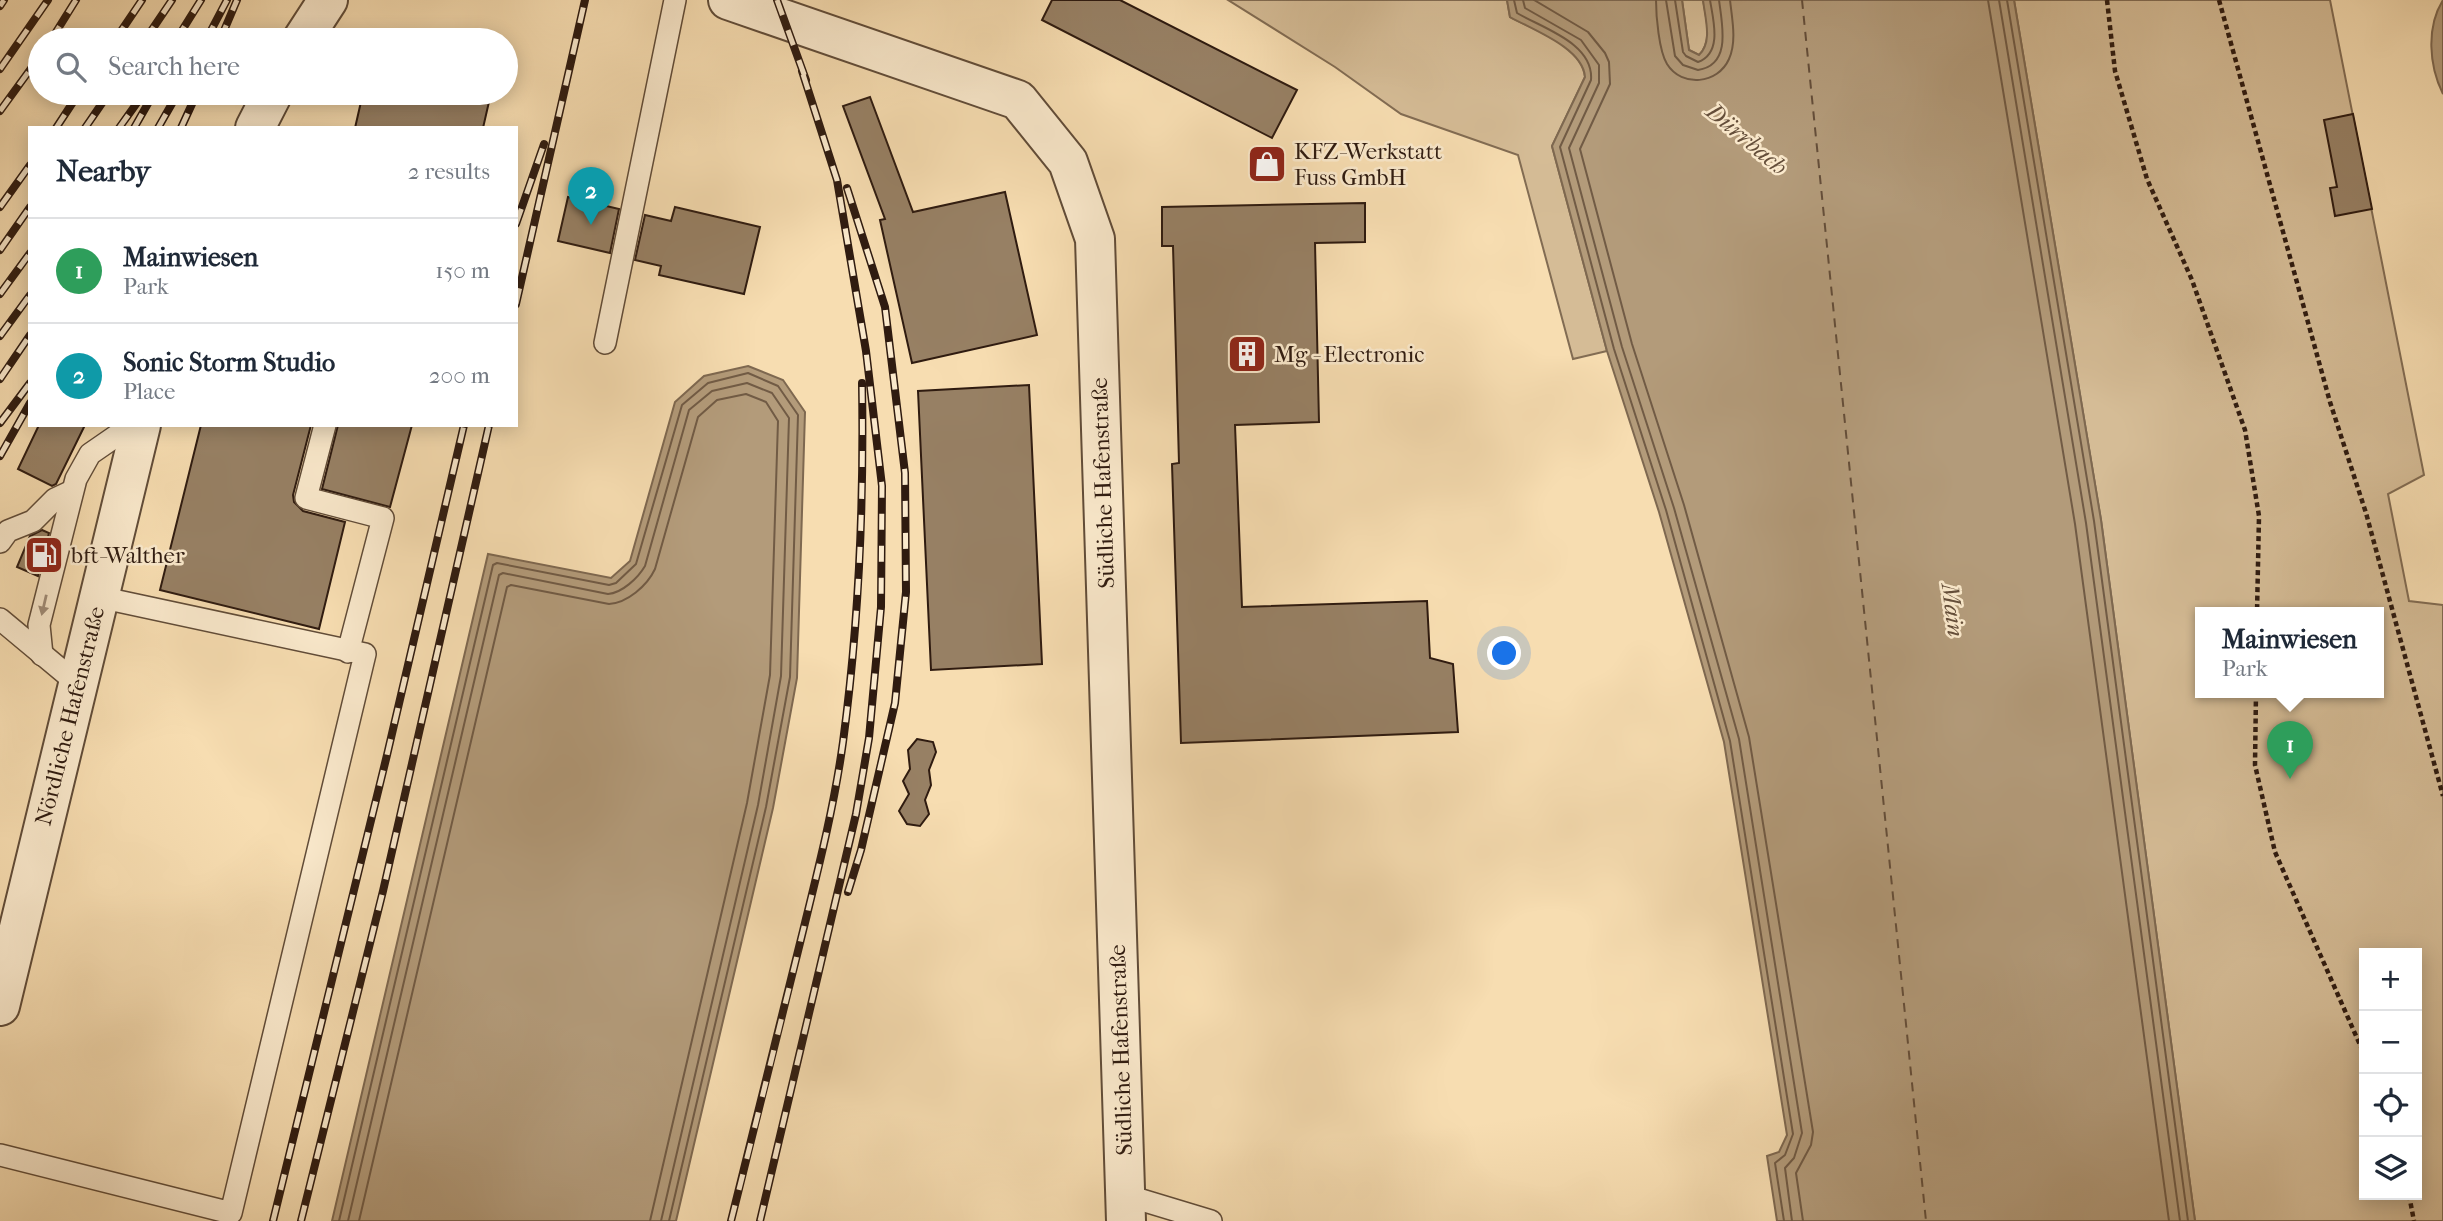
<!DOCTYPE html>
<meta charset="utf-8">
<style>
body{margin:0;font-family:"IM FELL French Canon",serif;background:#f2f2f3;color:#1f2937}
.controls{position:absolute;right:21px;bottom:21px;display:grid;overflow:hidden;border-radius:0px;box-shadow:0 4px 18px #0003}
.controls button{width:63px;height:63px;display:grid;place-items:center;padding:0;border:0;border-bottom:2px solid #e0e1e3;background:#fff;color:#1f2937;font:35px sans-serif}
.you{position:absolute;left:1505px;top:654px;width:24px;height:24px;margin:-18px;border:5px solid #fff;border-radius:50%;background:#1a73e8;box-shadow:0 0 0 10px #1a73e833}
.badge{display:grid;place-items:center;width:46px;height:46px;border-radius:50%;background:#8f2418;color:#fff;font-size:23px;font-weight:700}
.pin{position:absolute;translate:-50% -58px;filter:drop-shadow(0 2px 4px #0008)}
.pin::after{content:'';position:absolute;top:37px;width:24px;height:21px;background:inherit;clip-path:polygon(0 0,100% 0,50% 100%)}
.popup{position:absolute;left:2195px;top:607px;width:189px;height:91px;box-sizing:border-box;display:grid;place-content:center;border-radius:0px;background:#fff;filter:drop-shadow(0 2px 5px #0005);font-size:23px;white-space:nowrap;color:#747a83}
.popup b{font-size:26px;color:#1f2937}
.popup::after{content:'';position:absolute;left:50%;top:100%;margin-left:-14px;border:14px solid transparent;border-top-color:#fff}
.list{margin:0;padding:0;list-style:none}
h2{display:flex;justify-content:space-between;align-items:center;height:91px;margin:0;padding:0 28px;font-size:30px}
h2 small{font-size:23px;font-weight:400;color:#747a83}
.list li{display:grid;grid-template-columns:46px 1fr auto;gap:21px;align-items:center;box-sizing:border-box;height:105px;padding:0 28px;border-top:2px solid #e0e1e3}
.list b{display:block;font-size:26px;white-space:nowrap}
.list p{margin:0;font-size:23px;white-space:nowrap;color:#747a83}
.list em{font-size:23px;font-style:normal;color:#747a83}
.icon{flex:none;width:38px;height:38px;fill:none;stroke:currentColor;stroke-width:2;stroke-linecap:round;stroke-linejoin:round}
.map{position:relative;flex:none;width:2443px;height:1221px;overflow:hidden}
.search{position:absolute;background:#fff;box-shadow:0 4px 18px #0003;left:28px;top:28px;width:490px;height:77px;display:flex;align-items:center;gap:18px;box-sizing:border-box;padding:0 24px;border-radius:38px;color:#747a83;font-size:26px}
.panel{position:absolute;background:#fff;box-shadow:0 4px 18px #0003;left:28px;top:126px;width:490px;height:301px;border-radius:0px}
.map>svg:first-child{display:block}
.green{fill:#d5bc96;stroke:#826c53;stroke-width:2;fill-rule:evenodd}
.water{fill:#b39b7a;stroke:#7e6850;stroke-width:2}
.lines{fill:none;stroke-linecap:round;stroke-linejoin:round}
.shore{stroke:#715b45;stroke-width:2}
.ferry{stroke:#644e3a;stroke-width:2;stroke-dasharray:9 7;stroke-linecap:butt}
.building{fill:#978064;stroke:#2f1b10;stroke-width:2}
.service-casing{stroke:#614c38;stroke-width:24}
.minor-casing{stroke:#614c38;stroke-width:42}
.tertiary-casing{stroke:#614c38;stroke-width:42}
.path{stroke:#2f1b10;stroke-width:4.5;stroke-dasharray:5 3.5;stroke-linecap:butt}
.service{stroke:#fae9cc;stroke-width:21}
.minor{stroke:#fae9cc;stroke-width:38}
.tertiary{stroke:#fae9cc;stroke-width:38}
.rail-casing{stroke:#2f1b10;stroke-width:8}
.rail{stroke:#fae9cc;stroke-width:5;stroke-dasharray:16;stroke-linecap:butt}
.oneway{fill:#9f8c77}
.labels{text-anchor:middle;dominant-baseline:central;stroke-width:5;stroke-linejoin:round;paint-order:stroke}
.poi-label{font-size:23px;fill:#2f1b10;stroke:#fae9cc;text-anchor:start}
.street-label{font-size:23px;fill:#2f1b10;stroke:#fae9cc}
.water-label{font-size:24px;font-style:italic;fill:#644e3a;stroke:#fae9cc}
</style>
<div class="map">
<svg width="2443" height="1221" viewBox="0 0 2443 1221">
<rect width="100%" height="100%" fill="#f7ddb1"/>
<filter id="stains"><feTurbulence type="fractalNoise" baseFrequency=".00286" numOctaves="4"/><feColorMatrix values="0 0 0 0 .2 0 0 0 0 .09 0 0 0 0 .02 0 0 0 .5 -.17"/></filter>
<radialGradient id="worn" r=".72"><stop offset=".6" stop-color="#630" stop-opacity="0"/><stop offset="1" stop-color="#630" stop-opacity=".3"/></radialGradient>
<g class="green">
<path d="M 1228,0 L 1507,0 L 1510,17 C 1534,30 1582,46 1585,77 L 1552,146 L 1607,351 L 1573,359 L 1518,155 L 1401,114 L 1335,67 Z"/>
<path d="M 1682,0 L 1703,0 C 1706,18 1713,41 1699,55 L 1689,50 Z"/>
<path d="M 2014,0 L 2330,0 L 2424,475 L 2388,494 L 2409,601 L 2443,605 L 2443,1221 L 2195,1221 L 2101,520 ZM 2201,613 L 2379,613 L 2379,693 L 2201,693 ZM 2364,953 L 2417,953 L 2417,1195 L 2364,1195 Z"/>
</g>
<g class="water">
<path d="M 1507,0 L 1682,0 L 1689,50 L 1699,55 C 1713,42 1705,18 1703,0 L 2014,0 L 2101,520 L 2195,1221 L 1777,1221 L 1767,1156 L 1779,1152 L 1787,1135 L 1724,742 L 1659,512 L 1607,351 L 1552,146 L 1585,77 C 1583,48 1533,30 1510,17 Z"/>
<path d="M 2443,0 L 2443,94 C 2429,66 2426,27 2443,0 Z"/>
<polygon points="748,366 783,380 805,412 797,678 773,808 676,1221 332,1221 488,554 611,578 630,561 675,402 704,376"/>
</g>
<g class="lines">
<g class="shore">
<path d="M 1514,0 L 1517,13 C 1542,28 1594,43 1591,80 L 1560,147 L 1614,349 L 1666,510 L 1730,741 L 1793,1134 L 1785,1155 L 1775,1163 L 1784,1221"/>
<polyline points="1523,0 1525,8 1581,40 1599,65 1599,83 1569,148 1622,347 1674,508 1739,739 1802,1133 1794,1158 1785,1168 1792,1221"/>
<polyline points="1534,0 1588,32 1605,53 1609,62 1610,84 1580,149 1632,344 1684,505 1749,737 1813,1132 1811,1145 1796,1173 1803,1221"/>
<path d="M 1656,0 C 1656,16 1659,51 1667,64 C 1682,88 1718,84 1729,59 C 1737,41 1732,19 1730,0"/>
<path d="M 1666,0 L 1675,56 L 1683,65 L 1698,70 C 1732,65 1722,24 1719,0"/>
<path d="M 1675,0 L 1683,52 L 1686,56 L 1698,62 C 1723,53 1713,19 1710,0"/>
<polyline points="1988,0 2075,524 2169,1221"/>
<polyline points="1999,0 2086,523 2180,1221"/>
<polyline points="2007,0 2094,521 2188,1221"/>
<polyline points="339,1221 493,565 497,563 609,585 616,583 636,564 682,405 708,383 748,373 778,386 798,415 790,677 766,807 669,1221"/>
<path d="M 348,1221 L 499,575 L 503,573 L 608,594 C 622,593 638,578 645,566 L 689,410 L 712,391 L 747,383 L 772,393 L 789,418 L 781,676 L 758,805 L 661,1221"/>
<path d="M 359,1221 L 507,587 L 511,585 L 609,604 C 627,603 647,586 655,569 L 698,417 L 717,400 L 746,394 L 766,402 L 778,421 L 770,675 L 747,803 L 650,1221"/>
</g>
<polyline class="ferry" points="1802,0 1926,1221"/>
</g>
<g class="building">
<polygon points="1052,0 1120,0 1297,90 1272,138 1042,20"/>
<polygon points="363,93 491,93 483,128 355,128"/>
<polygon points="870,97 913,212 1005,192 1037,335 912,363 880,220 885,219 843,106"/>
<polygon points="2353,114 2372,209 2335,216 2330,188 2337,187 2324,120"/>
<polygon points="568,197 619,209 610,253 558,241"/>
<polygon points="1365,203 1365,242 1315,243 1319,422 1235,425 1242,607 1427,601 1430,658 1453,664 1458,732 1181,743 1172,464 1179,463 1173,246 1162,246 1162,207"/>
<polygon points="675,207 760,227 744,294 659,275 661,266 635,260 645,215 671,221"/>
<polygon points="1029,385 1042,664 931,670 918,391"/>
<polygon points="39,425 85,425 56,484 52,486 18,469"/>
<polygon points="201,425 311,425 293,495 294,502 303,511 345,522 319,629 160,590"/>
<polygon points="338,425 412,425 390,507 322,489"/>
<polygon points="42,530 49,533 38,576 17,567 30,536"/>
<polygon points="917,739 933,742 936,752 929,770 931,785 925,800 929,814 920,826 907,824 899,811 909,794 903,781 910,769 908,750"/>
</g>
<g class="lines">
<g class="service-casing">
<g id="service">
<polyline points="605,343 675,0"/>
<polyline points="325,425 306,498 383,518 348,652"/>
<polyline points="0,542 8,531 33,521 55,499 72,491"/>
<polyline points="0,619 78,684"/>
<polyline points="42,655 39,625 76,479 90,454 132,425"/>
<polyline points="0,1155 231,1213 365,654 99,597"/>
<polyline points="1125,1195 1211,1221"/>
</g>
</g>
<g class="minor-casing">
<polyline id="minor" points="728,0 1018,100 1068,162 1095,239 1126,1221"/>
</g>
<g class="tertiary-casing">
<g id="tertiary">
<polyline points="302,40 328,0"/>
<polyline points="255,128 273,93"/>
<polyline points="0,1006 141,425"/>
</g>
</g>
<g class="path">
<polyline points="2107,0 2115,71 2147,179 2192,280 2245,430 2259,516 2257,613"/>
<polyline points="2219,0 2330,402 2366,513 2443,796"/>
<polyline points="2256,693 2255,765 2275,852 2364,1054"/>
<polyline points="2409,1195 2414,1221"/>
</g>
<use href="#service" class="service"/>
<use href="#minor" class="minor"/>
<use href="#tertiary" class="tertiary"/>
<g class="rail-casing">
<g id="rail">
<polyline points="777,0 806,80"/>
<polyline points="0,6 4,0"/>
<polyline points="51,40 76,0"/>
<polyline points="115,40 142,0"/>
<polyline points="145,40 172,0"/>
<polyline points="176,40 201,0"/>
<polyline points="206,40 227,0"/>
<polyline points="220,40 237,0"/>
<polyline points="0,69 48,0"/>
<polyline points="0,111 40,56"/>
<polyline points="56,128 79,93"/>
<polyline points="85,128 109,93"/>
<polyline points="119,128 144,93"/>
<polyline points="134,128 154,93"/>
<polyline points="158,128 178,93"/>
<polyline points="181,128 197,93"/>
<polyline points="847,188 885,307 905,473 906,592 895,703 861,850 848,892"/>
<polyline points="0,207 30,165"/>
<polyline points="516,224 544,144"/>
<polyline points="0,250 30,207"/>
<polyline points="0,294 30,253"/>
<polyline points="516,304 585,0"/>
<polyline points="0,336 30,295"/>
<polyline points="0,379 30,335"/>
<polyline points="0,423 30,383"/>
<polyline points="0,456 30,403"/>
<polyline points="273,1221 387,755 464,425"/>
<polyline points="301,1221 383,891 489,425"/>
<path d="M 731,1221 C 755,1127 778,1033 801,939 C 817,874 834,808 843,742 C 859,623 864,503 862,383"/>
<polyline points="760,1221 856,814 869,738 881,607 882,486 866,351 837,180 802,71"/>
</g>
</g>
<use href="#rail" class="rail"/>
</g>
<defs><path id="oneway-solid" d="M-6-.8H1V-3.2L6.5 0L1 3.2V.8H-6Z" transform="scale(1.75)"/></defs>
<use class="oneway" href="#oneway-solid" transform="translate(44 605) rotate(103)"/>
<defs>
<g id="shop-square" transform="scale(2.0125)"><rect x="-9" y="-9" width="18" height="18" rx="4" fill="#8f2418" stroke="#fae9cc"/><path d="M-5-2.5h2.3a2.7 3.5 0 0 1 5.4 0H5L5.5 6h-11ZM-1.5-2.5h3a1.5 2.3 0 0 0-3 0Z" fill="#fff"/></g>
<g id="building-square" transform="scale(2.0125)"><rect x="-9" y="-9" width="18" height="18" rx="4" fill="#8f2418" stroke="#fae9cc"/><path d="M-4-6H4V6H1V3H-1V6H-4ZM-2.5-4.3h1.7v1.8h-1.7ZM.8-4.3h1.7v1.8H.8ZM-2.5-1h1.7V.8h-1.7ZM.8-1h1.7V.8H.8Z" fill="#fff"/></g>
<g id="fuel-square" transform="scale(2.0125)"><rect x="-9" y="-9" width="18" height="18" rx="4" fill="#8f2418" stroke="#fae9cc"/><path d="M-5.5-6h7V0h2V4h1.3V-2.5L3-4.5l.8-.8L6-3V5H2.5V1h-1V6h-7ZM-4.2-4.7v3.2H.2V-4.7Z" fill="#fff"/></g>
</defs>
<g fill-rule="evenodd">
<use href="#shop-square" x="1267" y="164"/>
<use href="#building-square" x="1247" y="354"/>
<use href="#fuel-square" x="44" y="555"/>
</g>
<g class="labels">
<g class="poi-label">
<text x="1294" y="151">KFZ-Werkstatt<tspan x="1294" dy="26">Fuss GmbH</tspan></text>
<text x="1274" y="354">Mg - Electronic</text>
<text x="71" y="555">bft-Walther</text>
</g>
<g class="street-label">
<text transform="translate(1103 483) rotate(-92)">Südliche Hafenstraße</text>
<text transform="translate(70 716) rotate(-76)">Nördliche Hafenstraße</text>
<text transform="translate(1121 1050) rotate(-92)">Südliche Hafenstraße</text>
</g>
<g class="water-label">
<text transform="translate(1747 139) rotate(40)">Dürrbach</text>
<text transform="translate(1953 610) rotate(83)">Main</text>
</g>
</g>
<rect width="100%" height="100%" filter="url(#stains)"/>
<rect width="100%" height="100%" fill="url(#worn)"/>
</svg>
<div class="controls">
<button>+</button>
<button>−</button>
<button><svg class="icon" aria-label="locate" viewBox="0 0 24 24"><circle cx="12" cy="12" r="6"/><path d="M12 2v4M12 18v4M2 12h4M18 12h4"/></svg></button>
<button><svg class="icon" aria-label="layers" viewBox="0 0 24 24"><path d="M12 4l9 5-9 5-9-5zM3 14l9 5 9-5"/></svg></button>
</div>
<div class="you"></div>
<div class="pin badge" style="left:2290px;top:779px;background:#2e9e5b">1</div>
<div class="popup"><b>Mainwiesen</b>Park</div>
<div class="pin badge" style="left:591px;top:225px;background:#0f9aa8">2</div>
<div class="search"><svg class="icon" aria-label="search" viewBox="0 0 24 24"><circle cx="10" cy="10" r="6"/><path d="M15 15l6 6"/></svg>Search here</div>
<section class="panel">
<h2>Nearby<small>2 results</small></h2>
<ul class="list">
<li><span class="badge" style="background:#2e9e5b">1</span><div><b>Mainwiesen</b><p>Park</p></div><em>150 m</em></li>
<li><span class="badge" style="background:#0f9aa8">2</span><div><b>Sonic Storm Studio</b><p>Place</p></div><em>200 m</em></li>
</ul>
</section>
</div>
